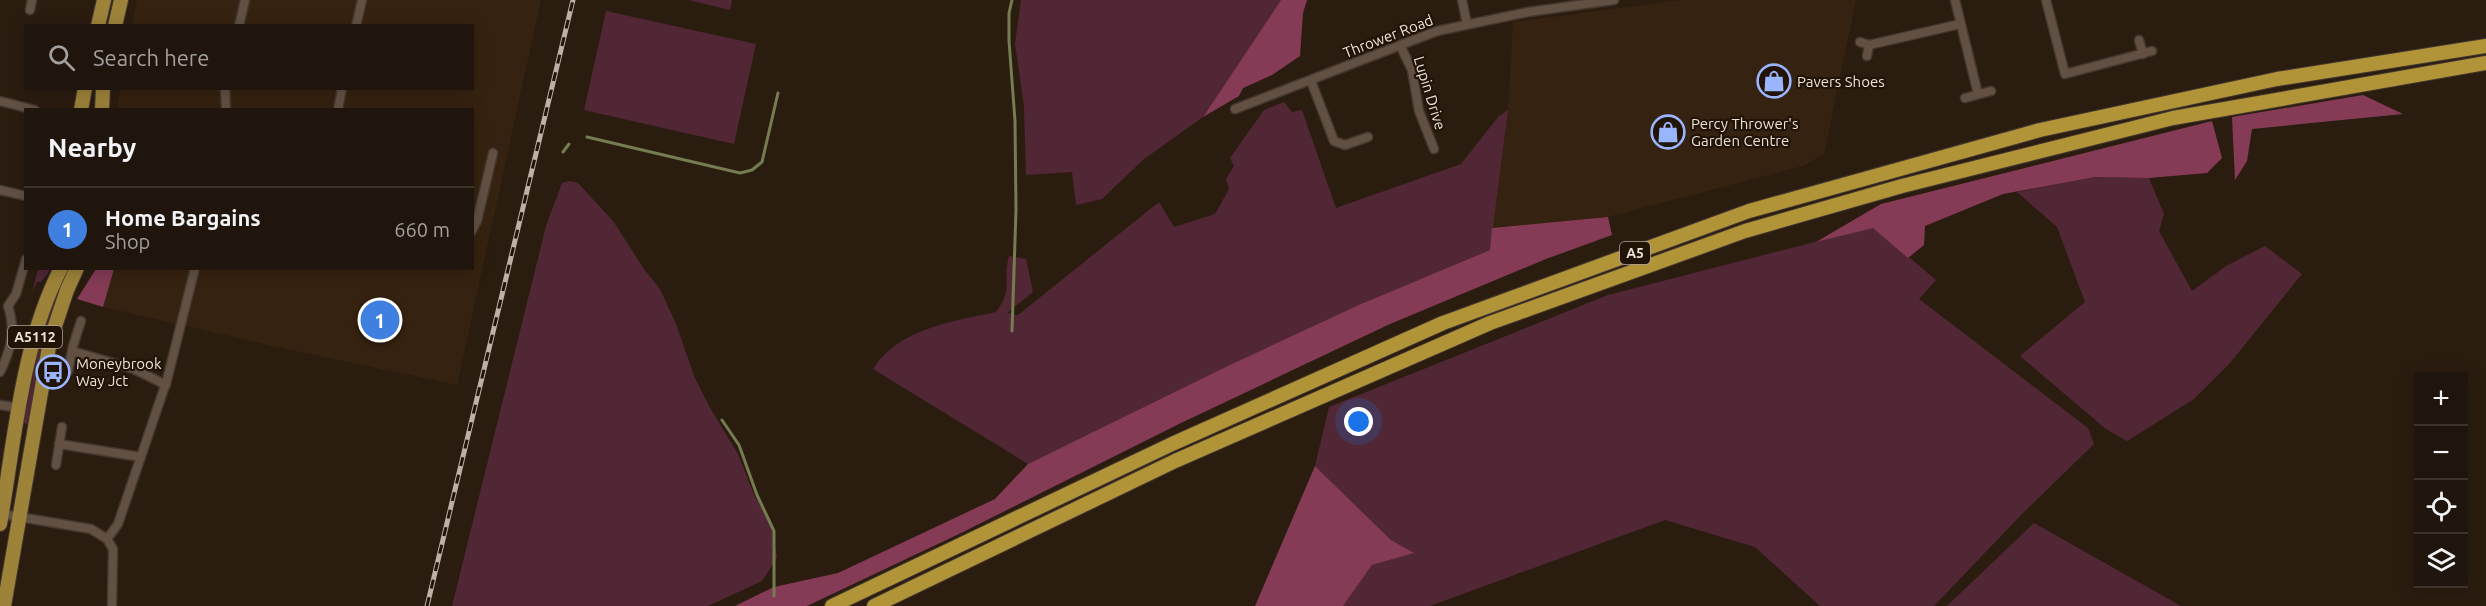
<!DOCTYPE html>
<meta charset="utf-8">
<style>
body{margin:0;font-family:Ubuntu,sans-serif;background:#281e15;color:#f1f3f6}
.controls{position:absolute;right:18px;bottom:18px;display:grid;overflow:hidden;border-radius:0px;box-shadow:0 3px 15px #0003}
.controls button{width:54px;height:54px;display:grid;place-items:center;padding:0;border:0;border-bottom:2px solid #3d342d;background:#20150c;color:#f1f3f6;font:30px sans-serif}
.you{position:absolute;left:1359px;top:422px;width:21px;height:21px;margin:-15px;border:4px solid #fff;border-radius:50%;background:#1a73e8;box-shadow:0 0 0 9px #1a73e833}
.badge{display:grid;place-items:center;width:39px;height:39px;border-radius:50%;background:#99b5fd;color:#fff;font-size:20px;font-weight:700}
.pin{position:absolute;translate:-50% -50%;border:3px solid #fff;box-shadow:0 2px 6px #0006}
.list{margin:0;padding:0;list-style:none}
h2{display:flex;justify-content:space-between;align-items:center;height:78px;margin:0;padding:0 24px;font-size:26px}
h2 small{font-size:20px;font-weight:400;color:#a29f9d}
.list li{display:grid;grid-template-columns:39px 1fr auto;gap:18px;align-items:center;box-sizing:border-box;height:84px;padding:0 24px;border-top:2px solid #3d342d}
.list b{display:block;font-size:22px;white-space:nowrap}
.list p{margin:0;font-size:20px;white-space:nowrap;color:#a29f9d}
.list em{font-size:20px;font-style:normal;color:#a29f9d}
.icon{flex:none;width:33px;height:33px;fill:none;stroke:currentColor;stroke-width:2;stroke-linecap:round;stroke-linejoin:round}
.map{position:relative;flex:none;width:2486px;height:606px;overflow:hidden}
.search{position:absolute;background:#20150c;box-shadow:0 3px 15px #0003;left:24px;top:24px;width:450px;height:66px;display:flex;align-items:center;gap:15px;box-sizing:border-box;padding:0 21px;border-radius:0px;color:#a29f9d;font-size:22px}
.panel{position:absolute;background:#20150c;box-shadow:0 3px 15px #0003;left:24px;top:108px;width:450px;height:162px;border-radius:0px}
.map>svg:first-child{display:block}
.built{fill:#362210}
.green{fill:#522735}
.forest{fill:#853b56}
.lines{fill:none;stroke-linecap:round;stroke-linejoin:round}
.stream{stroke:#747c50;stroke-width:3}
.minor-casing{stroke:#433730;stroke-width:11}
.primary-casing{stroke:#433730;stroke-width:16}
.trunk-casing{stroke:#433730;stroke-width:16}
.minor{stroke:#625143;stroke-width:8}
.primary{stroke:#9d833a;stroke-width:14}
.trunk{stroke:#b09437;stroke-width:14}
.rail-casing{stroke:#bcb0a7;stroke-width:5}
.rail{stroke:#221307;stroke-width:3;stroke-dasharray:9;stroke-linecap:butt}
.labels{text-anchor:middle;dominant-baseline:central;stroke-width:4.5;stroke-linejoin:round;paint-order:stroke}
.shield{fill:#221307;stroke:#afa39a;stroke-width:1.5}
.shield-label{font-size:14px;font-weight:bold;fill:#ece1d9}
.street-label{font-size:15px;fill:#ece1d9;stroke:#221307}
.poi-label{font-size:15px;fill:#ece1d9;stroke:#221307;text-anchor:start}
</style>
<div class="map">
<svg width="2486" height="606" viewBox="0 0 2486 606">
<rect width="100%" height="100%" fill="#2b1c10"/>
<g class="built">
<polygon points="137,0 541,0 457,385 286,349 103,307 114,269 472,268 472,110 117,109 120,89 472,88 472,26 132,25"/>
<polygon points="1680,0 1856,0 1824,154 1803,166 1608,217 1492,228 1508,110 1513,22"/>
</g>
<g class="green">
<polygon points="689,0 732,0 730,10"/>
<polygon points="1021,0 1281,0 1203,117 1144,159 1102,199 1076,205 1072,172 1026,175 1024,106 1015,44"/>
<polygon points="606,11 756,44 734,144 584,110"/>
<path d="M 1284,102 L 1292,112 L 1302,110 L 1336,208 L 1461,164 L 1498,117 L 1508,110 L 1490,250 L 1361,304 L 1028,464 L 873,369 C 898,329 953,321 996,312 C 1014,288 1002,282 1009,256 L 1026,259 L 1033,292 L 1007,313 L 1018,315 L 1159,202 L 1174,227 L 1215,214 L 1229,189 L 1226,179 L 1234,166 L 1230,158 L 1264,110 Z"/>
<polygon points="2095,177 2149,178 2164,214 2159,231 2192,291 2226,266 2265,246 2302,274 2230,363 2194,399 2127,441 2106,429 2020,356 2085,302 2057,227 2017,192"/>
<polygon points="570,181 578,183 613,221 644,269 660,289 676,324 694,376 709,406 738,454 755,497 772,525 777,558 762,581 708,606 452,606 546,226 562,183"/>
<polygon points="1873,227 1936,280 1919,299 2088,428 2094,444 2024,512 1934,606 1820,606 1755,547 1665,520 1430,606 1343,606 1372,565 1413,553 1391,540 1315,466 1329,407 1608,295"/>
<polygon points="38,269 51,269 41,282 37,282 32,294"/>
<path d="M 66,269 L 70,269 C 47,322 38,368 28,424 L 23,423 L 42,335 Z"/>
<polygon points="2034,523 2181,606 1947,606"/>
</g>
<g class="forest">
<polygon points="1281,0 1307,0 1303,13 1300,56 1272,75 1243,88 1239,96 1203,117"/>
<polygon points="2363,95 2403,114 2252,129 2247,161 2235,180 2232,117"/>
<polygon points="2212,121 2222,158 2207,173 2149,178 2095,177 2003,194 1925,226 1924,245 1908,258 1873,228 1816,242 1881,204"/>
<polygon points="1608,217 1612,235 1546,259 1390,324 1181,423 959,534 807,606 735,606 774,587 838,573 995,499 1028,464 1230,365 1361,304 1490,250 1492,228"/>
<polygon points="96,269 114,269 103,307 77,299"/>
<polygon points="1315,466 1391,540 1414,553 1372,565 1343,606 1255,606"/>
</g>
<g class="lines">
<g class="stream">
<polyline points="587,137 740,173 752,170 762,162 778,93"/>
<polyline points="563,152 569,144"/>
<polyline points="1012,331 1016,210 1015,121 1009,41 1009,13 1012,0"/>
<polyline points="722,420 739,445 757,495 774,531 774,596"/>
</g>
<g class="minor-casing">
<g id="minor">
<polyline points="1462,0 1467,24"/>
<polyline points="1955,0 1978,94"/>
<polyline points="2046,0 2065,74 2152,51"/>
<polyline points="30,10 32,0"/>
<polyline points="239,26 245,0"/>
<polyline points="356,26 362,0"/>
<polyline points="2139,40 2143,54"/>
<polyline points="1860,42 1869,45"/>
<polyline points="1400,45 1412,70 1419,111 1434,149"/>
<polyline points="1867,56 1869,45 1960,24"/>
<polyline points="1311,81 1334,141 1345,145 1368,137"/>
<polyline points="225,88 226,110"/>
<polyline points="1965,98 1991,91"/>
<polyline points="0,101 35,110"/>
<polyline points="1235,109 1437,31 1528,12 1614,0"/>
<polyline points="338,110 342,88"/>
<polyline points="0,190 26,196"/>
<polyline points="472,231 477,221 493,153"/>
<polyline points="72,351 134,369 166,385"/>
<polyline points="68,371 73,346 81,321"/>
<path d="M 0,372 C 11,350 16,330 8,306 L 16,294 L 26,259"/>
<polyline points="0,405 20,408"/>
<polyline points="59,444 141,457"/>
<polyline points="56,465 62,427"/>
<polyline points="2,514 91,529 107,539 113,549 112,606"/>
<polyline points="107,539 118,524 167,380 195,268"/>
</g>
</g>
<g class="primary-casing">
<g id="primary">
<polyline points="98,26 104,0"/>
<polyline points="115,26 121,0"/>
<polyline points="81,110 85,88"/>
<polyline points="102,110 103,88"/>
<path d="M 0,524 C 15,439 21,346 61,268"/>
<polyline points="4,606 50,341 67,290 77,268"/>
</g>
</g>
<g class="trunk-casing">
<g id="trunk">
<polyline points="832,606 1172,444 1443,323 1749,211 2040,130 2277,79 2486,46"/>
<polyline points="874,606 1175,461 1490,323 1745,231 1902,186 2173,118 2486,63"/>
</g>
</g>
<use href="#minor" class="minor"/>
<use href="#primary" class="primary"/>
<use href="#trunk" class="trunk"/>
<g class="rail-casing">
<polyline id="rail" points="427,606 573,0"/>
</g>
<use href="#rail" class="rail"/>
</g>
<defs>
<g id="shop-ring" transform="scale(1.725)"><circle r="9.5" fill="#221307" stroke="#99b5fd" stroke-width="1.5"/><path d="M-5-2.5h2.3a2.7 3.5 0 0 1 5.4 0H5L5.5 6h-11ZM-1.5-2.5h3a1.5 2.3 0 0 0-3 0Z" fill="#99b5fd"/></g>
<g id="bus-ring" transform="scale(1.725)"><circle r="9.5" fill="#221307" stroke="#99b5fd" stroke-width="1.5"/><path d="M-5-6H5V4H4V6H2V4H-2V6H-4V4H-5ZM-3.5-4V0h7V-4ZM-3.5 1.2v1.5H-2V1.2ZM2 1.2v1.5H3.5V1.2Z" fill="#99b5fd"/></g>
</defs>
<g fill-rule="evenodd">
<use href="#shop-ring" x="1774" y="81"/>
<use href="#shop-ring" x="1668" y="132"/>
<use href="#bus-ring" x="53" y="372"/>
</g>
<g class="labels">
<g class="shield">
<rect x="1620" y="242" width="30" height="22" rx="4.5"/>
<rect x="8" y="326" width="54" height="22" rx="4.5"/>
</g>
<g class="shield-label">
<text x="1635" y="253">A5</text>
<text x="35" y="337">A5112</text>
</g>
<g class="street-label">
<text transform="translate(1388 36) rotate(-21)">Thrower Road</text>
<text transform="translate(1430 93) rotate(73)">Lupin Drive</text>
</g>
<g class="poi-label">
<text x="1797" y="81">Pavers Shoes</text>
<text x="1691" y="123">Percy Thrower's<tspan x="1691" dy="17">Garden Centre</tspan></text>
<text x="76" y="363">Moneybrook<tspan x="76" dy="17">Way Jct</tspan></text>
</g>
</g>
</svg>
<div class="controls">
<button>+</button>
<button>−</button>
<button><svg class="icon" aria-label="locate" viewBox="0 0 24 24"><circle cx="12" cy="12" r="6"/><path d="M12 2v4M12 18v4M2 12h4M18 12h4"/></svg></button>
<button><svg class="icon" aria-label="layers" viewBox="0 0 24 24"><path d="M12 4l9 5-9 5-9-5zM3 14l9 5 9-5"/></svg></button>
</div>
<div class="you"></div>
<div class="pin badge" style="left:380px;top:320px;background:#3f7fe0">1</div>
<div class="search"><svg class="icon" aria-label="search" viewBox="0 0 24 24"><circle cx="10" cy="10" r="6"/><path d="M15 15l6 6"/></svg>Search here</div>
<section class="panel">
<h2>Nearby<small></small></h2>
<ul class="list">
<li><span class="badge" style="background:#3f7fe0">1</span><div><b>Home Bargains</b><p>Shop</p></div><em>660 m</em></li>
</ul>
</section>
</div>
